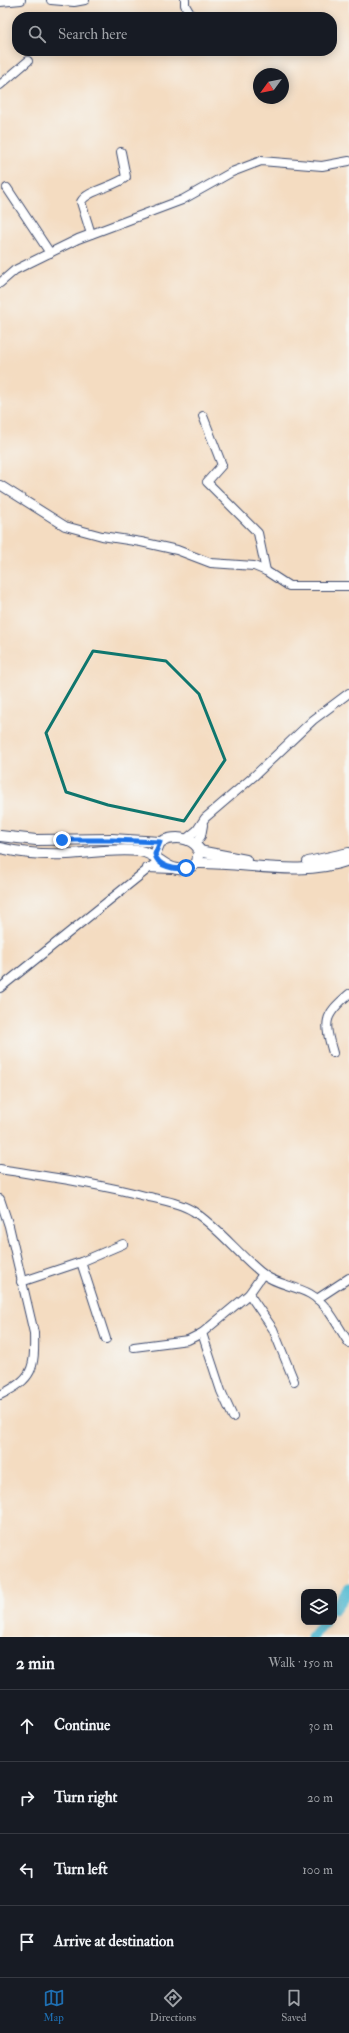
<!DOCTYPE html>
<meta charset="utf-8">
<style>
body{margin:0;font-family:"IM FELL Double Pica",serif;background:#242831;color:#f1f3f6}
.controls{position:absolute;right:12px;bottom:12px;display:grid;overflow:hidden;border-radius:8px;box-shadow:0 2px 10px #0003}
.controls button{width:36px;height:36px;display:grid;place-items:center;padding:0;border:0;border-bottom:1px solid #363941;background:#171b24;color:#f1f3f6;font:20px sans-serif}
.compass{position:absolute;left:253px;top:68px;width:36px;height:36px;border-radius:50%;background:#171b24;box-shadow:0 2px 10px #0003;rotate:237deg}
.stop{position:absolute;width:12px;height:12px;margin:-9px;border:3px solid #1a73e8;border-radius:50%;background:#fff}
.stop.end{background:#1a73e8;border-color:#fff;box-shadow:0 1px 4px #0008}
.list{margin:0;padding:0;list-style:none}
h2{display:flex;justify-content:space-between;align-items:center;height:52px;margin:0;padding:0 16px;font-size:17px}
h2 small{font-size:13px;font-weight:400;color:#9ea1a6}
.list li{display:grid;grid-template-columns:26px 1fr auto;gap:12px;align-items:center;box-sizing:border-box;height:72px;padding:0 16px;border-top:1px solid #363941}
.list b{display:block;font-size:15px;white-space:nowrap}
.list em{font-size:13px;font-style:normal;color:#9ea1a6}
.icon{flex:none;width:22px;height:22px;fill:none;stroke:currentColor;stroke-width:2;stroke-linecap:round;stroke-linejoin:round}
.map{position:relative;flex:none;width:349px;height:1637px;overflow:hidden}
.search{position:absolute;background:#171b24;box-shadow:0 2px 10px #0003;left:12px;right:12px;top:12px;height:44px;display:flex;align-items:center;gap:10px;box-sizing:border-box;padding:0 14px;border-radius:16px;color:#9ea1a6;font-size:15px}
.sheet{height:340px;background:#171b24}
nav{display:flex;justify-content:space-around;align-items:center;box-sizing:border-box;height:56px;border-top:1px solid #363941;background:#171b24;font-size:11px;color:#9ea1a6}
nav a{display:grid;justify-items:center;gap:2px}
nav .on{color:#1f6fb2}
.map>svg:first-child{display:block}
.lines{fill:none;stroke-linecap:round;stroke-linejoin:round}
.river{stroke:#56bcd3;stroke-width:11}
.minor-casing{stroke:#3c496d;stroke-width:10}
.major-casing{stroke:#3c496d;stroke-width:12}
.minor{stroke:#fff;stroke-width:8}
.major{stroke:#fff;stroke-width:10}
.route{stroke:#1a73e8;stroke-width:5}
.marked{fill:none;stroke:#0f766e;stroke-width:3;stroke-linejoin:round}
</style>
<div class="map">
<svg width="349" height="1637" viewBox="0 0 349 1637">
<rect width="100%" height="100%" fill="#f6f6f2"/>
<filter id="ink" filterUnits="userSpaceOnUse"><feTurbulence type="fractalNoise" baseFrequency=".025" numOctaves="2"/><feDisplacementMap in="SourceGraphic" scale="8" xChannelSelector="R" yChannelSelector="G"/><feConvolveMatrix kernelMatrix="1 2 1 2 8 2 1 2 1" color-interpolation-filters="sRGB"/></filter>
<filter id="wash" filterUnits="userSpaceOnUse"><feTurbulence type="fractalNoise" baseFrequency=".012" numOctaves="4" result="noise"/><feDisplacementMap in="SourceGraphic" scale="16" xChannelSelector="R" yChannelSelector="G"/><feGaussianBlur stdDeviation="0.9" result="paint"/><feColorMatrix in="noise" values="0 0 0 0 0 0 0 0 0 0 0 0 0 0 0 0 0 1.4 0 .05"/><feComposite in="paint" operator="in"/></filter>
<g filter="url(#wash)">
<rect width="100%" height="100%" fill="#f4dcc1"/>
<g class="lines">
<g class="river">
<polyline points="334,1609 349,1589"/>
<polyline points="312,1637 324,1622"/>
</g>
</g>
</g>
<g filter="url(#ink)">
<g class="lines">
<g class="minor-casing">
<g id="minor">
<polyline points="51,0 74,2 85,0"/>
<polyline points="185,0 185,5 192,17"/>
<polyline points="0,2 21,0"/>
<polyline points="0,85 28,61"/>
<polyline points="7,188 50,253"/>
<path d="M 91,234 L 81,202 C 87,190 115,187 126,177 L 121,152"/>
<polyline points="0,283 15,270 78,239 182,200 232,172 261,161 322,166 349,161"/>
<polyline points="203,416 222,465 207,482 258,533 266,571"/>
<polyline points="0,485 65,526 102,536 141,542 177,550 211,563 254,566 266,571 289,586 349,586"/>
<polyline points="186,839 197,830 205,818 253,777 313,720 349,693"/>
<polyline points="195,844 201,836 203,825"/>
<polyline points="147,868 173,869"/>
<polyline points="0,988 158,861"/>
<path d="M 333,1053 C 324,1022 323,1016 349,994"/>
<path d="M 0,1169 C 50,1177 100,1184 149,1197 C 163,1200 180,1203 193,1211 C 219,1228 238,1254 263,1274 C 277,1285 294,1285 310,1294 C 329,1305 337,1326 349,1343"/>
<path d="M 0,1199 L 9,1226 L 34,1333 C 35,1369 33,1379 0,1395"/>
<polyline points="81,1262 106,1339"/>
<polyline points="21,1282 81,1262 123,1244"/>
<polyline points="249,1294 273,1329 294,1381"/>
<polyline points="317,1299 349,1278"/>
<polyline points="202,1333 221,1391 233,1417"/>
<polyline points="134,1347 188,1340 202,1333 249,1294 263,1274"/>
</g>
</g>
<g class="major-casing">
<g id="major">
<polyline points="0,836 36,840 112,839 160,842"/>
<path d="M 0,848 C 21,853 45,855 67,854 C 91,853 115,848 140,851 C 162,854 170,881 197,863 L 199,849 C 190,836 174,836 160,842 L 155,854 L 156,858"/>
<polyline points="199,851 246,860"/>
<polyline points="308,862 349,853"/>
<path d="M 197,863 C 249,862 298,878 349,860"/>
</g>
</g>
<use href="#minor" class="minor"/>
<use href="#major" class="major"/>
</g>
</g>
<g class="lines" filter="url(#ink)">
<path class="route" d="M 62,840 L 112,840 L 160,842 L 155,854 C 157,867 176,870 186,868"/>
</g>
<path class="marked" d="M 93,651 L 166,661 L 199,694 L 225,760 L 184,821 L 108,805 L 66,792 L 46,733 Z"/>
</svg>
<div class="controls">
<button><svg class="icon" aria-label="layers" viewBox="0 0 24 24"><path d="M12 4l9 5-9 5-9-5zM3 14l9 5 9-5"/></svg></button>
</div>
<svg class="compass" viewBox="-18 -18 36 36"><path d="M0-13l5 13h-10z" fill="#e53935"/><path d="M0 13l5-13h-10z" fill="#9ea1a6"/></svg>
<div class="stop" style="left:186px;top:868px"></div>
<div class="stop end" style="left:62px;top:840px"></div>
<div class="search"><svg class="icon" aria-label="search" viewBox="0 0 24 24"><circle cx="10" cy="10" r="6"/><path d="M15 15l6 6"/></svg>Search here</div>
</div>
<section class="sheet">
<h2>2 min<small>Walk · 150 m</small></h2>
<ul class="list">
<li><svg class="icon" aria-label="ahead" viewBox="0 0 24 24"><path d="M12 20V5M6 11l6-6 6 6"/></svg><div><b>Continue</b></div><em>30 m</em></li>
<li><svg class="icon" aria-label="right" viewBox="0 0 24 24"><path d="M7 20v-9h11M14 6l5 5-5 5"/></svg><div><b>Turn right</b></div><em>20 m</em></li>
<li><svg class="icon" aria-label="left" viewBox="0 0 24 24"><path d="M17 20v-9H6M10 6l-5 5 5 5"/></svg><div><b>Turn left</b></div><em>100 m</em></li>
<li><svg class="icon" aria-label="arrive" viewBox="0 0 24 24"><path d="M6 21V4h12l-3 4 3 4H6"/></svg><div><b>Arrive at destination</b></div></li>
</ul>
</section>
<nav>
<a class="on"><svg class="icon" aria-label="map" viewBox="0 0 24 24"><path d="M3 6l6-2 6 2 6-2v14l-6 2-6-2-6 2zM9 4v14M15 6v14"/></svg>Map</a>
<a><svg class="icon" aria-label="directions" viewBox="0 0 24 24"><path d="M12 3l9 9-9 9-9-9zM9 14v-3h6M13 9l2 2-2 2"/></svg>Directions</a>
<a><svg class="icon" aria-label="saved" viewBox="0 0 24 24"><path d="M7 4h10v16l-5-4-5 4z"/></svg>Saved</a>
</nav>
